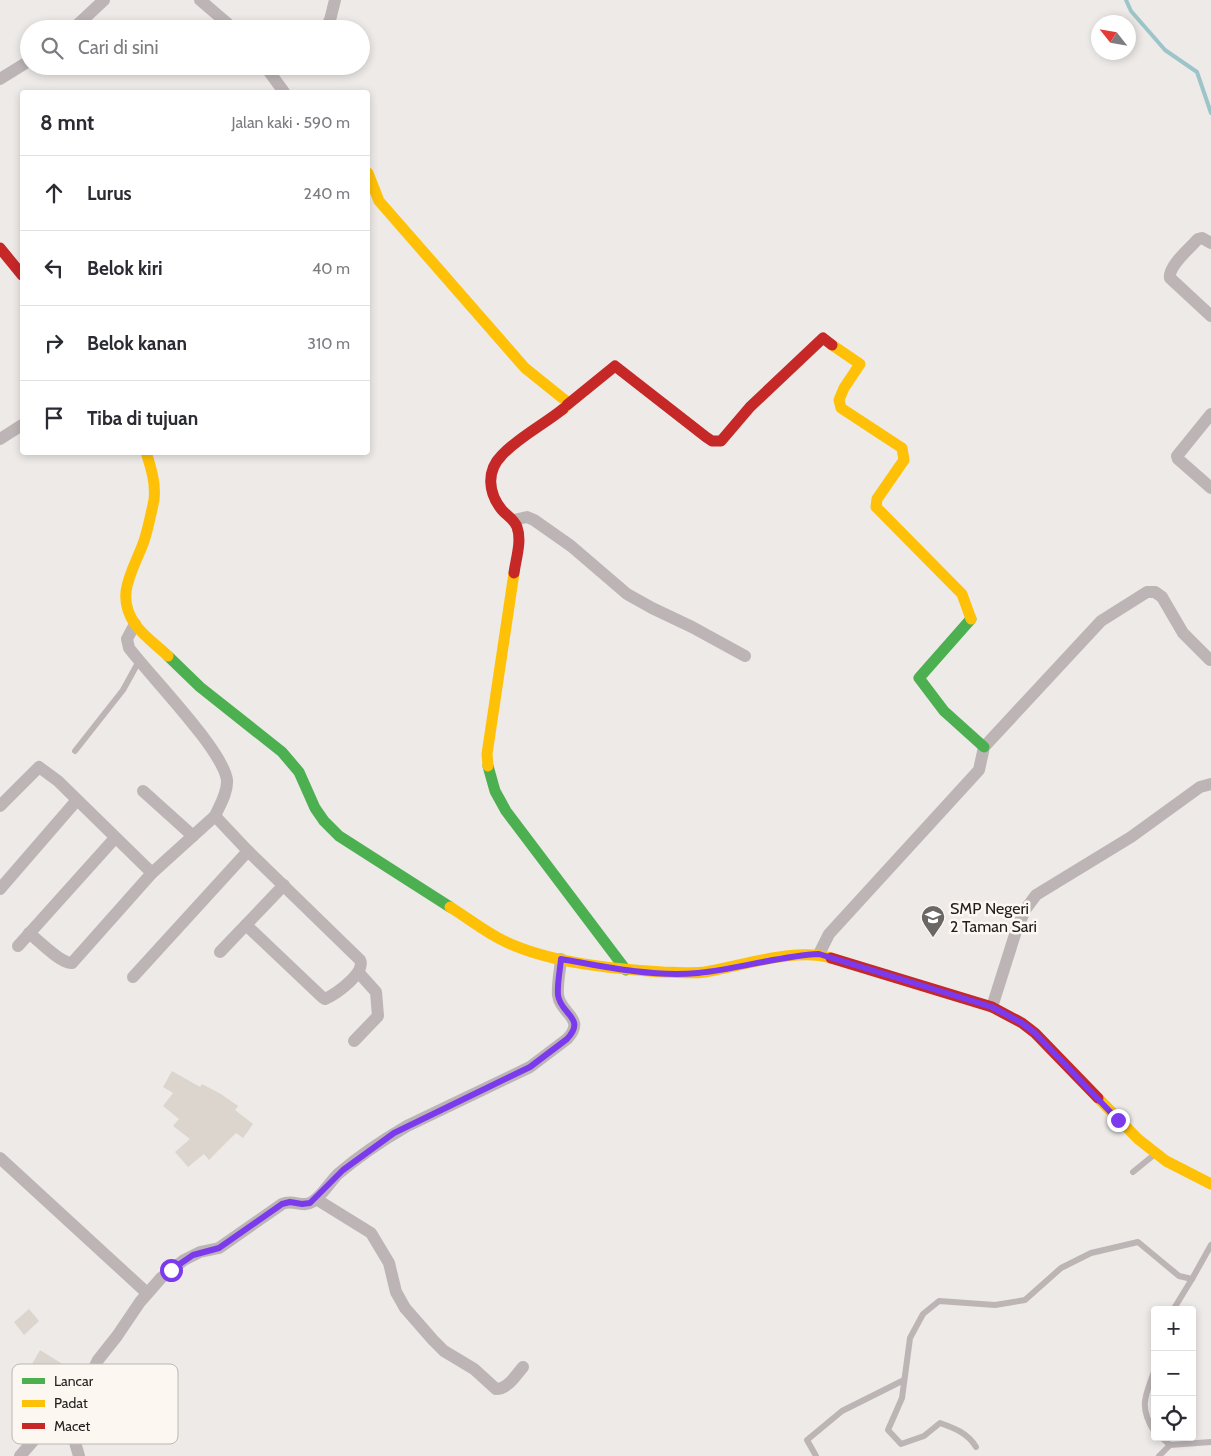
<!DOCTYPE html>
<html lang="id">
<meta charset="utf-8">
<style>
body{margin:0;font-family:Cabin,sans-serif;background:#f7f7f7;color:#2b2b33}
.controls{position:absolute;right:15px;bottom:15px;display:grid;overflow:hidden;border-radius:5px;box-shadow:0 2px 8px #0003}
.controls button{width:45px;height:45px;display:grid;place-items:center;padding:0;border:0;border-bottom:1px solid #e1e1e2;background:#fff;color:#2b2b33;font:25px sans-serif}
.compass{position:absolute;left:1091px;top:15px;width:45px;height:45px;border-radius:50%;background:#fff;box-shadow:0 2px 8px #0003;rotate:301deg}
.stop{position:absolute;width:15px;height:15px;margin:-11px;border:4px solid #7c3aed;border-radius:50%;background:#fff}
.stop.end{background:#7c3aed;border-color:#fff;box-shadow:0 1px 5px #0008}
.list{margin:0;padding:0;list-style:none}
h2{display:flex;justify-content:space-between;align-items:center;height:65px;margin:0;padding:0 20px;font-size:21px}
h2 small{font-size:16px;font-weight:400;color:#7c7c81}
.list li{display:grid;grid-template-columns:32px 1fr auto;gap:15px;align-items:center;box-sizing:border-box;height:75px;padding:0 20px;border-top:1px solid #e1e1e2}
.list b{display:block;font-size:19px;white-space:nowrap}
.list em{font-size:16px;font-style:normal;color:#7c7c81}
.icon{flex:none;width:28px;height:28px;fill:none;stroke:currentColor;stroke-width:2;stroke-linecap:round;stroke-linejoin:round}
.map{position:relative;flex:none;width:1211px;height:1456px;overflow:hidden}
.search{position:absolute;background:#fff;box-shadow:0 2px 8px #0003;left:20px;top:20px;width:350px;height:55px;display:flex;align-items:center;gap:12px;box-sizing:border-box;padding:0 18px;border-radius:28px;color:#7c7c81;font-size:19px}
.panel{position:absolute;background:#fff;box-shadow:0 2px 8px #0003;left:20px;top:90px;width:350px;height:365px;border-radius:5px}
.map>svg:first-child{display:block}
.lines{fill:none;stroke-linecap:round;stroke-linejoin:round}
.stream{stroke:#9dc4c9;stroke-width:4}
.building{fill:#dcd5cd}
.lane{stroke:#bdb5b5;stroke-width:6}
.street{stroke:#bdb5b5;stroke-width:12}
.fast{stroke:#4caf50;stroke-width:11}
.slow{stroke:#ffc107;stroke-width:11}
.jam{stroke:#c62828;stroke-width:11}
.route{stroke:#7c3aed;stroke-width:6}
.labels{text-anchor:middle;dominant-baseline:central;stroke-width:5;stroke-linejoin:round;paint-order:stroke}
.poi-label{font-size:16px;fill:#23211f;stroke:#fdf7f2;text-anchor:start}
.key{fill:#fdf7f2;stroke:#bcb7b3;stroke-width:1}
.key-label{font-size:14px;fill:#23211f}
</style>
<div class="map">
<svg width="1211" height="1456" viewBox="0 0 1211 1456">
<rect width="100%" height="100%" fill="#edeae8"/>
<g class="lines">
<polyline class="stream" points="1126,0 1131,11 1165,50 1197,72 1211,113"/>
</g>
<g class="building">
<polygon points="172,1071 200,1087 202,1084 221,1094 238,1106 235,1110 253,1124 243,1138 236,1133 209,1160 204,1154 188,1167 175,1152 190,1139 173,1126 179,1119 163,1106 173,1093 163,1087"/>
<polygon points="29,1309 39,1321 24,1335 14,1322"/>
<polygon points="40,1350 64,1365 56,1378 32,1364"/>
</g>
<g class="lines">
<g class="lane">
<polyline points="75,751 123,690 139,661"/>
<polyline points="1133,1172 1155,1154"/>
<polyline points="1173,1310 1192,1279"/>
<path d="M 1155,1369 C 1145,1397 1138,1406 1155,1433"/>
<polyline points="1161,1437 1170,1445"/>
<path d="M 976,1447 C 968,1433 954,1428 940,1423 L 924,1436 L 901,1444 L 888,1430 L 902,1398 L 910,1338 L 923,1314 L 939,1301 L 995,1305 L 1025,1300 L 1061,1268 L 1091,1253 L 1138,1242 L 1179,1276 L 1192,1279 L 1211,1245"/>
<polyline points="816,1456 807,1440 842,1411 904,1380"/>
<polyline points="1159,1456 1170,1445 1211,1442"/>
</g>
<g class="street">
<polyline points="200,0 234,29"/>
<polyline points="73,29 104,0"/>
<polyline points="325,29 330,20 335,0"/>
<polyline points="265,66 284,92"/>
<polyline points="0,79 29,61"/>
<path d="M 1211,243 L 1202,238 L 1198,239 C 1190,248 1168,266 1170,278 L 1211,316"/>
<polyline points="1211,414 1177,456 1178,459 1211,488"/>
<polyline points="0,439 22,425"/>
<polyline points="514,520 527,517 534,520 571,546 627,594 652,608 692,627 745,656"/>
<path d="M 135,624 L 127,639 L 129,648 C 150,676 223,750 227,780 C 228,792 220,805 215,816"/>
<polyline points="143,791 193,836"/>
<polyline points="0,806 39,767 58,781 152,873"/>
<polyline points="0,889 77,800"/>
<path d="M 29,933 C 38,940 61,964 72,963 L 152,873 L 215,816 L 248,851 L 360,960 C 366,973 336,994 325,999 L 322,997 L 246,925"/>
<polyline points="18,946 115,838"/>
<polyline points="220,952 284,885"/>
<polyline points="819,954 829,934 979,770 984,747 1101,621 1147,592 1155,592 1162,597 1183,633 1210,660 1211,659"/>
<polyline points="133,977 248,851"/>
<polyline points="992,1007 1017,928 1025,910 1036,895 1131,837 1200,787 1211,784"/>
<polyline points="354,1041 378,1016 376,992 359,973"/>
<polyline points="0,1158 147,1293"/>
<path d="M 316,1199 L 371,1233 L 389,1263 L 396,1292 L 405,1308 L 433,1340 L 444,1351 L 474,1369 L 496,1389 C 508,1389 516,1375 523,1367"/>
<polyline points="20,1456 48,1424 54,1422 73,1428"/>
<path d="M 79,1456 L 74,1439 L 73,1428 L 87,1390 L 92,1372 L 98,1360 L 117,1336 L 140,1302 L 161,1278 L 184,1260 L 200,1252 L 219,1248 L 282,1204 C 293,1199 303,1208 312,1202 C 322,1196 329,1183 338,1174 C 359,1156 383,1140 407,1126 L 530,1067 L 567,1039 C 587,1018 560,1014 558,995 C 557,984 560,971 561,959"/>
</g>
<g class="fast">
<polyline points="971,619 919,678 944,711 984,747"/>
<polyline points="168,656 200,687 282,752 299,772 315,808 324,821 339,836 450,907"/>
<polyline points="488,766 495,791 506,811 626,970"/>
</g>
<g class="slow">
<polyline points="368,173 379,201 525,368 566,401 567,405 563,409"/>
<polyline points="832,345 860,364 844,388 839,400 841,408 902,448 904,460 877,499 876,507 962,594 971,619"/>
<path d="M 146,452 C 151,468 156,483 154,500 C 151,514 148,529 144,541 C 134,570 114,594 135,624 C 143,636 158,646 168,656"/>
<polyline points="488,766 487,754 514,573"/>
<path d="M 450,907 C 468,918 485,932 504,941 C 549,963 614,969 663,972 C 677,972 691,974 705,972 C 741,966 797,947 831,958"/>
<polyline points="1098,1098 1138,1139 1166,1161 1211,1184"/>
</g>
<g class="jam">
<polyline points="0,248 22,275"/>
<polyline points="567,405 615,366 706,437 712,441 721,441 750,407 823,338 832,345"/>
<path d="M 514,573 C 516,558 522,541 517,527 C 514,519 507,516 502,510 C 488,493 486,471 502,455 C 519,437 543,425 563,409"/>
<polyline points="831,958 992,1007 1022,1023 1035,1033 1098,1098"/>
</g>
</g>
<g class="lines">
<path class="route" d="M 171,1270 L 193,1255 L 219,1248 L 282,1204 L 290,1202 L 302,1204 L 310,1203 L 343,1170 L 394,1133 L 530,1067 L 567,1039 C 587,1018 560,1014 558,995 C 557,984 560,971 561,959 C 605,967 652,977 698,973 C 739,969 778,956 819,954 L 992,1007 L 1022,1023 L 1035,1033 L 1118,1120"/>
</g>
<defs>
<g id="school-pin" transform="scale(1.25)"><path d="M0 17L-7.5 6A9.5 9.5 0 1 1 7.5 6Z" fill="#6a6765" stroke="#fdf7f2"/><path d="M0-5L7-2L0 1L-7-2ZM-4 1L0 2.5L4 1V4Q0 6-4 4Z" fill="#fff"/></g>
</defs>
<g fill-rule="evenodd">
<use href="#school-pin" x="933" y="917"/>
</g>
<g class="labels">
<g class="poi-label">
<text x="950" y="908">SMP Negeri<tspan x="950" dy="18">2 Taman Sari</tspan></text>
</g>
</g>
<rect x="12" y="1364" width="166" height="80" rx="8" class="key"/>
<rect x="22" y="1378" width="23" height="6" fill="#4caf50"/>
<rect x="22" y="1400" width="23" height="7" fill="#ffc107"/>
<rect x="22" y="1423" width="23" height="6" fill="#c62828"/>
<g class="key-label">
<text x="54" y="1386">Lancar</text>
<text x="54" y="1408">Padat</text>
<text x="54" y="1431">Macet</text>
</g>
</svg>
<div class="controls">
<button>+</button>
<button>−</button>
<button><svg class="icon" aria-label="locate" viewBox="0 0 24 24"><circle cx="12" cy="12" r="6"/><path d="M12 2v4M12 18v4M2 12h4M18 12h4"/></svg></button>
</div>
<svg class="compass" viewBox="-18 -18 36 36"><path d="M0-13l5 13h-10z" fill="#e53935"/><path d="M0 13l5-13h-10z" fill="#7c7c81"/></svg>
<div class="stop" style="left:171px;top:1270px"></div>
<div class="stop end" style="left:1118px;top:1120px"></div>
<div class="search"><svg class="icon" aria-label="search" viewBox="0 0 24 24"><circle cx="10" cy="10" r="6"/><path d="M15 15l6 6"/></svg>Cari di sini</div>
<section class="panel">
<h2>8 mnt<small>Jalan kaki · 590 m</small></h2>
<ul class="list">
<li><svg class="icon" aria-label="ahead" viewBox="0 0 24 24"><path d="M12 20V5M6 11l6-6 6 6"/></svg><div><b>Lurus</b></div><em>240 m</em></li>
<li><svg class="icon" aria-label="left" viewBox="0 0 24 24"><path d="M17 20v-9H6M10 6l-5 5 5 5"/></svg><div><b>Belok kiri</b></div><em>40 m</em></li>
<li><svg class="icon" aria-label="right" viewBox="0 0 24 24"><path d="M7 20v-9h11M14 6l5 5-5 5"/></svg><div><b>Belok kanan</b></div><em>310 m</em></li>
<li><svg class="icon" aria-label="arrive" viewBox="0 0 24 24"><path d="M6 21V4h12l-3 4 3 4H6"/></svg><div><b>Tiba di tujuan</b></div></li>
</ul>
</section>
</div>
